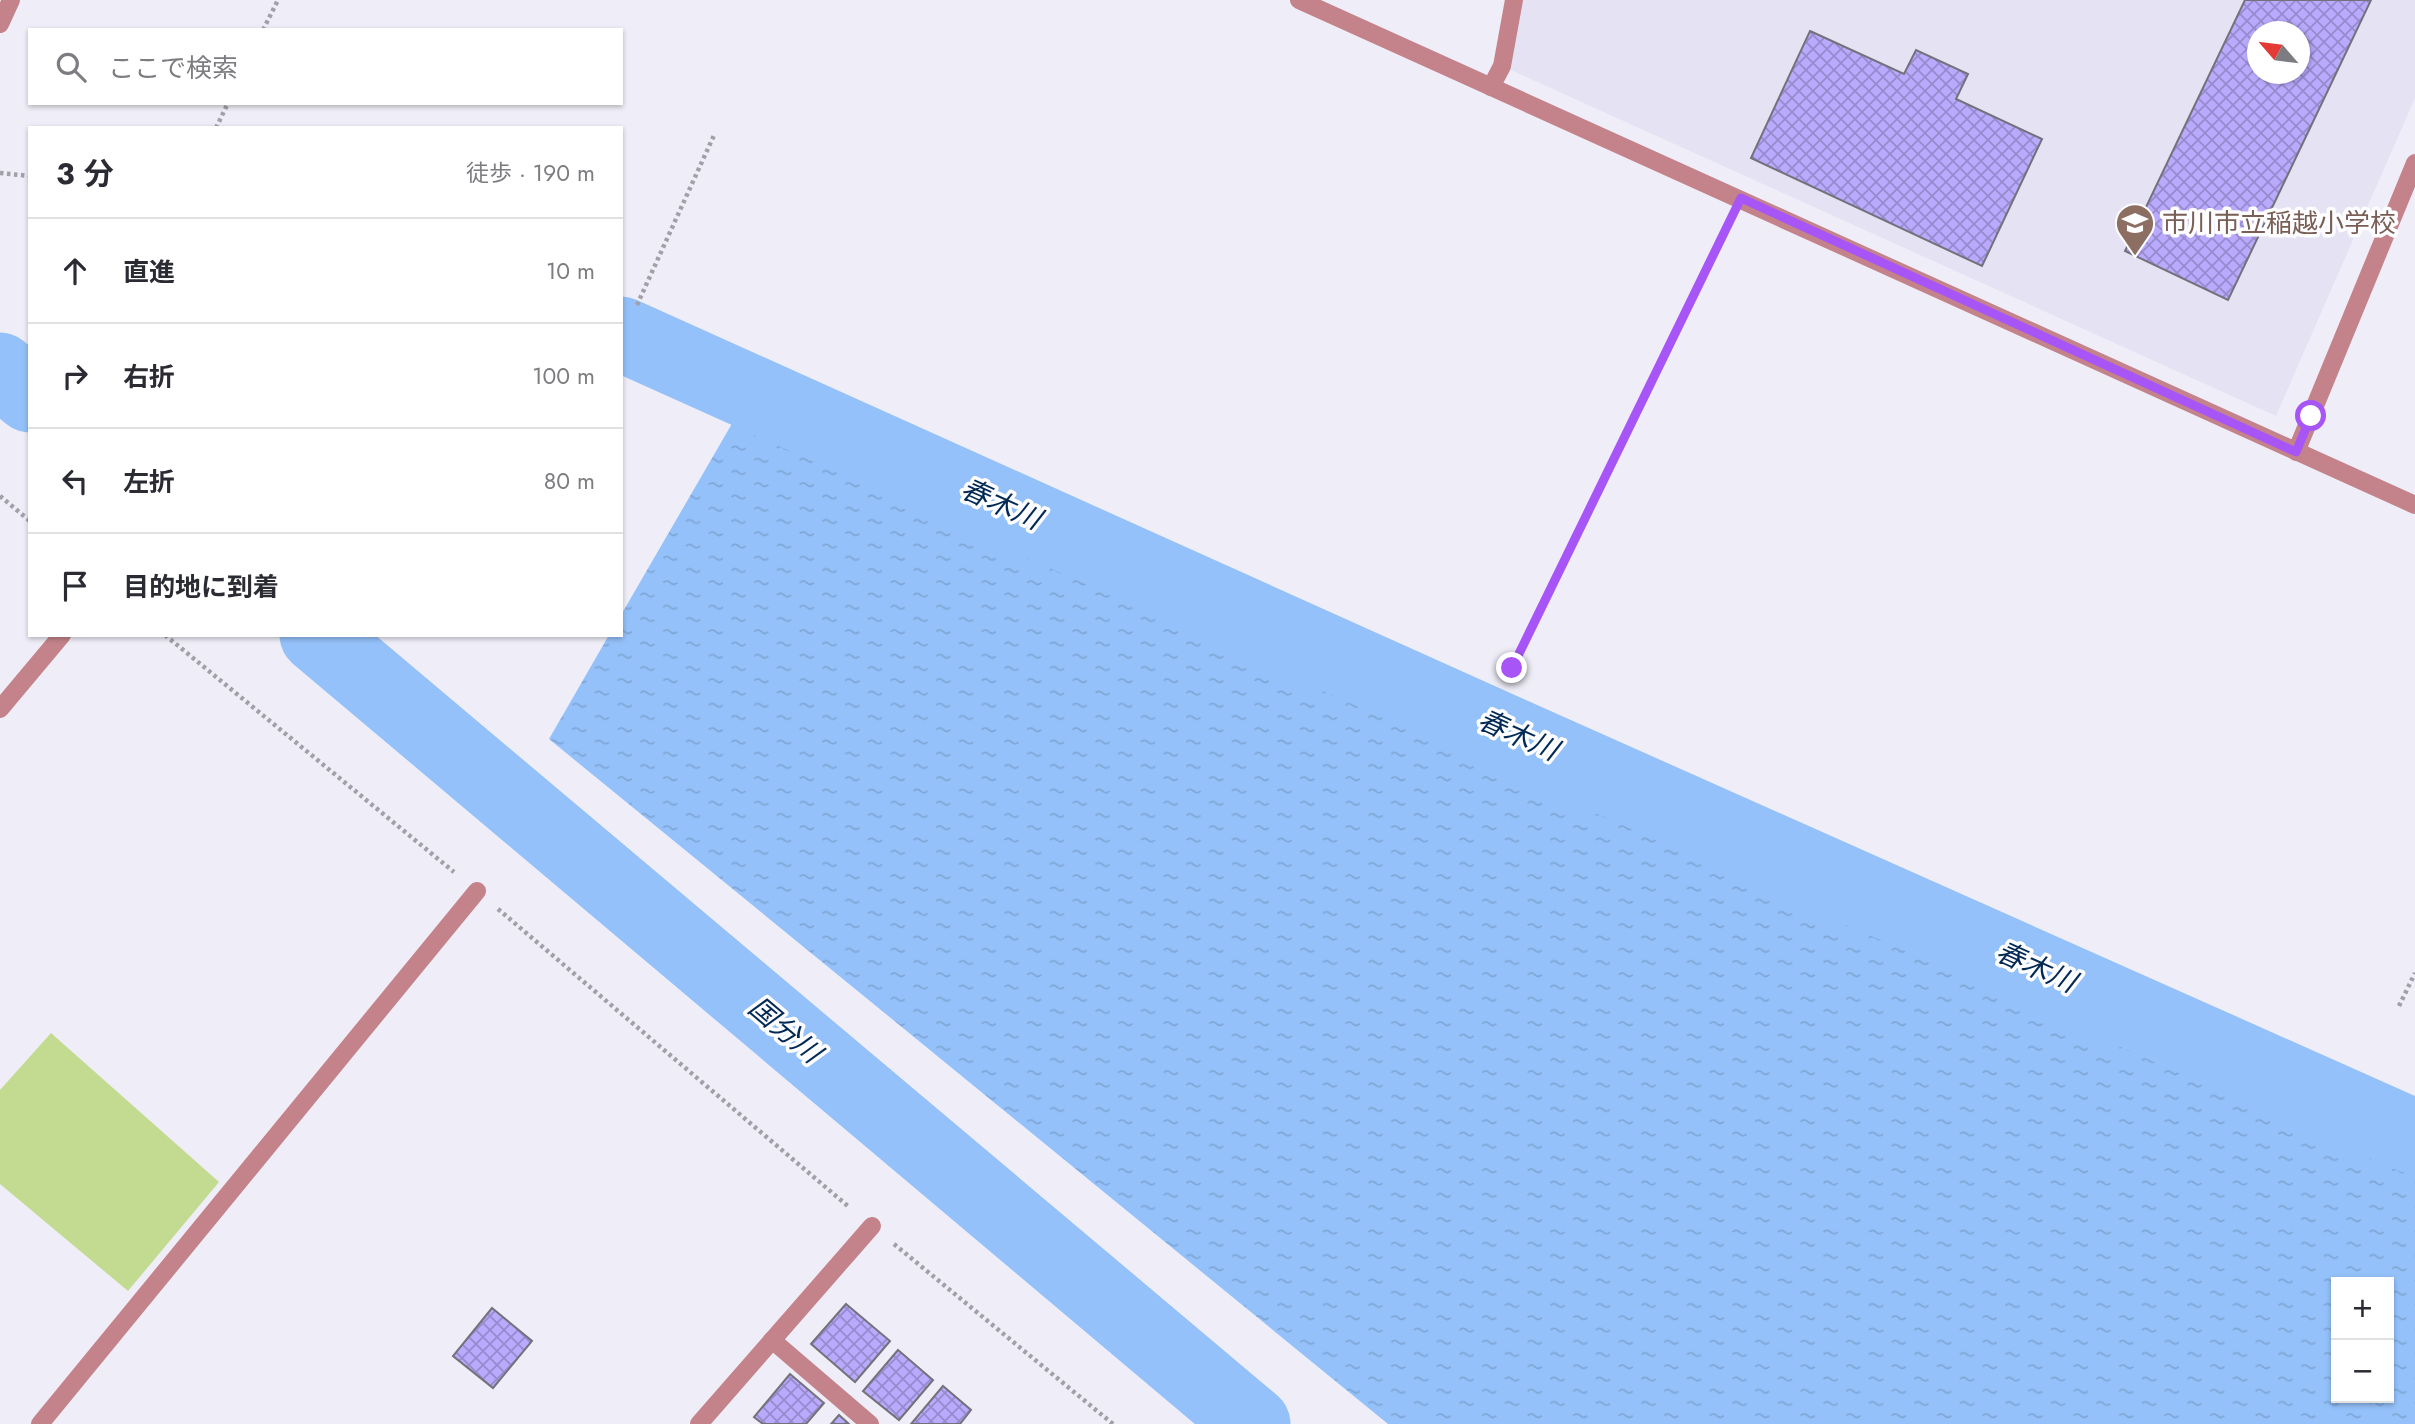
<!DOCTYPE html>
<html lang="ja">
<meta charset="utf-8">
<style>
body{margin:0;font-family:Jost,"Noto Sans JP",sans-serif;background:#f2f2f3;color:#2b2b33}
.controls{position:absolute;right:21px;bottom:21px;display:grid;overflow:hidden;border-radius:0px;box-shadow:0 2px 5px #0004}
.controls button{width:63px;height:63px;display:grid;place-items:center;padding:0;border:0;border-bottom:2px solid #e1e1e2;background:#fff;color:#2b2b33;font:35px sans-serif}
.compass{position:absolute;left:2247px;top:21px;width:63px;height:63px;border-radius:50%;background:#fff;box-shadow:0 2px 5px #0004;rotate:298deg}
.stop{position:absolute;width:21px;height:21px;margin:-16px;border:5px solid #a855f7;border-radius:50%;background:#fff}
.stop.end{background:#a855f7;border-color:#fff;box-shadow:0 2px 7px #0008}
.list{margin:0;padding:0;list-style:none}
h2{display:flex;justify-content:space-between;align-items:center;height:91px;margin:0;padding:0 28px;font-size:30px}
h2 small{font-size:23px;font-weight:400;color:#7c7c81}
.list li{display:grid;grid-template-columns:46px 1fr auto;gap:21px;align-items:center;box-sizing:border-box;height:105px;padding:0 28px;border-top:2px solid #e1e1e2}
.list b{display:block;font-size:26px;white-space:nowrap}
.list em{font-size:23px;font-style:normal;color:#7c7c81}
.icon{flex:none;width:38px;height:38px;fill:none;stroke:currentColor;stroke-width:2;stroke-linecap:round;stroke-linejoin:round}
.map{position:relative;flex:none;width:2415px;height:1424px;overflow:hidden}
.search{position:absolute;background:#fff;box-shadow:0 2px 5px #0004;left:28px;top:28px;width:595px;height:77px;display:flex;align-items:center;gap:18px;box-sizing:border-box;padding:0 24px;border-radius:0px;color:#7c7c81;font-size:26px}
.panel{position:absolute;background:#fff;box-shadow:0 2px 5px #0004;left:28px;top:126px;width:595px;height:511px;border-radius:0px}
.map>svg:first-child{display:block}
.built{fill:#e4e2f3;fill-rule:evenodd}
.green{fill:#c2db90}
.water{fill:url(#water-ripples);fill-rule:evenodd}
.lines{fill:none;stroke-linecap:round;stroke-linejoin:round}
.river{stroke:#94c1fa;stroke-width:75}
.building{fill:url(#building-cross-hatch);stroke:#73727a;stroke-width:2;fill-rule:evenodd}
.path{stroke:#a1a0a8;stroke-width:4.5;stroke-dasharray:3.5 3.5;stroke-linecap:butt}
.service{stroke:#c4838b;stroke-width:18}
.minor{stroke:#c4838b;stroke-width:18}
.tertiary{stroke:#c4838b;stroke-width:18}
.route{stroke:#a855f7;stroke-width:9}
.labels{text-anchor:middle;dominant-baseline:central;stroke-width:7;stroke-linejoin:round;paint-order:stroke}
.education-label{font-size:26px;fill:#785e54;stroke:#fdfdff;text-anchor:start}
.water-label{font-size:28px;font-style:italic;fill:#022954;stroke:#fdfdff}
</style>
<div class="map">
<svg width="2415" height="1424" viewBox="0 0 2415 1424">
<defs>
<pattern id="water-ripples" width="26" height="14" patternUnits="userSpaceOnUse" patternTransform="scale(1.75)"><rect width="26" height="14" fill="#94c1fa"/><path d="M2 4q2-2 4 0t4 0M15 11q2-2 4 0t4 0" fill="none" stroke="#7fa6d6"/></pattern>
<pattern id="building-cross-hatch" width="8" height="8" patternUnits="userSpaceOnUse" patternTransform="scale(1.75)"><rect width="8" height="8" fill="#baaafe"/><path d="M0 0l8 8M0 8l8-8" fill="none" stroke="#978acd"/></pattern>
</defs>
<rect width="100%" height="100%" fill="#efeef8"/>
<path class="built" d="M 1514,0 L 2415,0 L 2415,98 L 2276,416 L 1502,66 ZM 2258,32 L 2300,32 L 2300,74 L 2258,74 Z"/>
<polygon class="green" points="51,1033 219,1182 128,1291 0,1184 0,1090"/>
<path class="water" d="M 737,415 L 2415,1161 L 2415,1424 L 1388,1424 L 549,739 L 609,635 L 621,635 L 621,615 ZM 2336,1282 L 2389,1282 L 2389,1398 L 2336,1398 Z"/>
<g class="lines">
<g class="river">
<polyline points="621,334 1510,734 2415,1137"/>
<polyline points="0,370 30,395"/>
<polyline points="317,635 1253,1424"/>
</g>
</g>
<g class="building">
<path d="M 2245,0 L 2371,0 L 2228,300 L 2125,251 ZM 2258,32 L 2300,32 L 2300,74 L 2258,74 Z"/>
<polygon points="1810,31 1904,74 1916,50 1968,74 1956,99 2042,139 1982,266 1751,158"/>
<polygon points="846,1304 890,1341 855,1382 811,1344"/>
<polygon points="492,1308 532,1341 493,1388 453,1356"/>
<polygon points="898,1350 933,1380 899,1420 863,1391"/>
<polygon points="790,1374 824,1403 806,1424 763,1424 754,1417"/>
<polygon points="943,1386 971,1410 960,1424 911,1424"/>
<polygon points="839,1415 849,1424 831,1424"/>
</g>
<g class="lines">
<g class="path">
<polyline points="263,30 278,0"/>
<polyline points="216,128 228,103"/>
<polyline points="0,173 30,176"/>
<polyline points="637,305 715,133"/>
<polyline points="0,496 30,521"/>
<polyline points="165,635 454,872"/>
<polyline points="1512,668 1728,225"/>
<polyline points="498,909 849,1207"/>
<polyline points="2399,1006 2415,973"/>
<polyline points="894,1244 1113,1424"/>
</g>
<polyline class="service" points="772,1340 870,1424"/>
<g class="minor">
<polyline points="1299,0 2415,505"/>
<polyline points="1491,87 1502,66 1514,0"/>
<polyline points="2296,452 2415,163"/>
<polyline points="0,709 62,635"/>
<polyline points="40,1424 477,891"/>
<polyline points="699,1424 872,1226"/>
</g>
<polyline class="tertiary" points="0,24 11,0"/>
</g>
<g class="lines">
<polyline class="route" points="1512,668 1741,198 2296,452 2311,416"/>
</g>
<defs>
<g id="school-pin" transform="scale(2.0125)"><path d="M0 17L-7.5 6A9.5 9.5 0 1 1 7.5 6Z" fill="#8d6e63" stroke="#fdfdff"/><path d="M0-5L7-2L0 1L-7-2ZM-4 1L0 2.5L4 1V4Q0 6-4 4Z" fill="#fff"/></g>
</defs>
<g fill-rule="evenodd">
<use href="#school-pin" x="2135" y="223"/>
</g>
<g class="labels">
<g class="education-label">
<text x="2162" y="223">市川市立稲越小学校</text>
</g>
<g class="water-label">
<text transform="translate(1001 504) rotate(24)">春木川</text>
<text transform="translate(1518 735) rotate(24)">春木川</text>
<text transform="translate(2036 967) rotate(24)">春木川</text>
<text transform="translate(785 1030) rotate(40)">国分川</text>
</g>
</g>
</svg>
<div class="controls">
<button>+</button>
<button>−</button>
</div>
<svg class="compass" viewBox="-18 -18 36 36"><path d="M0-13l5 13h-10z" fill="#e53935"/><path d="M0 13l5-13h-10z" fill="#7c7c81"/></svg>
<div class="stop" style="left:2311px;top:416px"></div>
<div class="stop end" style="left:1512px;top:668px"></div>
<div class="search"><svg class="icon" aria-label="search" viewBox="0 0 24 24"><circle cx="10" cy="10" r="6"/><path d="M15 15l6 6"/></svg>ここで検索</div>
<section class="panel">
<h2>3 分<small>徒歩 · 190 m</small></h2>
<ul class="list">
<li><svg class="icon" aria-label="ahead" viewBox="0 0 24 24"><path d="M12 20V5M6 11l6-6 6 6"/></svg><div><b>直進</b></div><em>10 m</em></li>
<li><svg class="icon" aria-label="right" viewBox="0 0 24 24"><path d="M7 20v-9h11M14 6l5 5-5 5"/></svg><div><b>右折</b></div><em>100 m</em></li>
<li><svg class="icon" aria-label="left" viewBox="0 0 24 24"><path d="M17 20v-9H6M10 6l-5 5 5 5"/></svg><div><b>左折</b></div><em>80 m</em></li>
<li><svg class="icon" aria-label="arrive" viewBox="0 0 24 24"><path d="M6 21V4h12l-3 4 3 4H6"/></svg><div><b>目的地に到着</b></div></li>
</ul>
</section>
</div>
